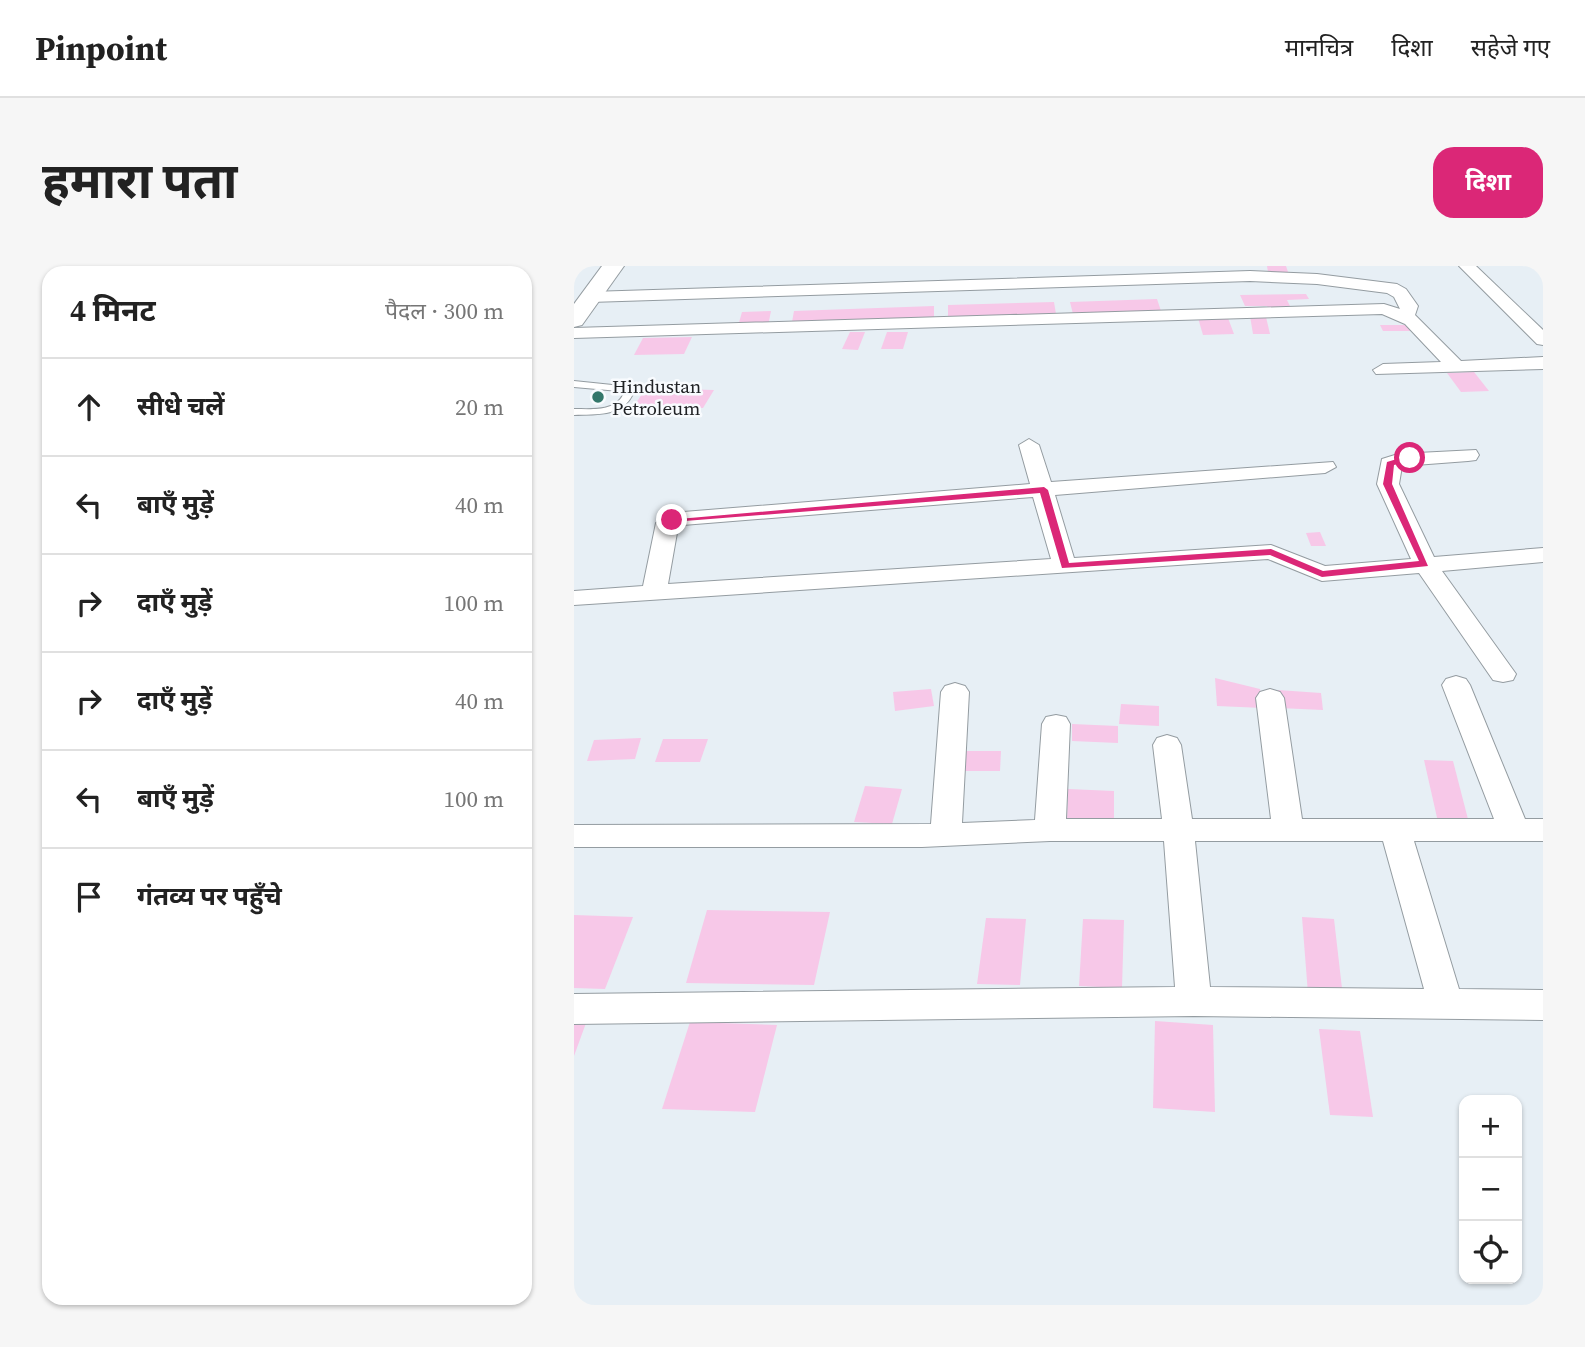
<!DOCTYPE html>
<html lang="hi">
<meta charset="utf-8">
<style>
body{margin:0;font-family:"Source Serif 4","Noto Sans Devanagari",serif;background:#f6f6f6;color:#222}
.controls{position:absolute;right:21px;bottom:21px;display:grid;overflow:hidden;border-radius:14px;box-shadow:0 2px 5px #0004}
.controls button{width:63px;height:63px;display:grid;place-items:center;padding:0;border:0;border-bottom:2px solid #e0e0e0;background:#fff;color:#222;font:35px sans-serif}
.stop{position:absolute;width:21px;height:21px;margin:-16px;border:5px solid #db2777;border-radius:50%;background:#fff}
.stop.end{background:#db2777;border-color:#fff;box-shadow:0 2px 7px #0008}
.list{margin:0;padding:0;list-style:none}
h2{display:flex;justify-content:space-between;align-items:center;height:91px;margin:0;padding:0 28px;font-size:30px}
h2 small{font-size:23px;font-weight:400;color:#767676}
.list li{display:grid;grid-template-columns:46px 1fr auto;gap:21px;align-items:center;box-sizing:border-box;height:98px;padding:0 28px;border-top:2px solid #e0e0e0}
.list b{display:block;font-size:26px;white-space:nowrap}
.list em{font-size:23px;font-style:normal;color:#767676}
.icon{flex:none;width:38px;height:38px;fill:none;stroke:currentColor;stroke-width:2;stroke-linecap:round;stroke-linejoin:round}
.map{position:relative;flex:none;width:969px;height:1039px;overflow:hidden;border-radius:21px}
header{display:flex;align-items:center;gap:42px;box-sizing:border-box;height:98px;padding:0 35px;background:#fff;border-bottom:2px solid #e0e0e0}
header strong{font-size:33px}
nav{display:flex;gap:38px;margin-inline-start:auto;font-size:24px}
.intro{display:flex;align-items:center;justify-content:space-between;box-sizing:border-box;height:168px;padding:0 42px}
h1{margin:0;font-size:49px}
.button{padding:18px 32px;border-radius:21px;background:#db2777;color:#fff;font-size:24px;font-weight:700}
main{display:flex;gap:42px;padding:0 42px}
aside{flex:1;background:#fff;border-radius:21px;box-shadow:0 2px 5px #0004}
.map>svg:first-child{display:block}
.building{fill:#f7c8e8}
.lines{fill:none;stroke-linecap:round;stroke-linejoin:round}
.service-casing{stroke:#949ca1;stroke-width:2}
.minor-casing{stroke:#949ca1;stroke-width:2}
.primary-casing{stroke:#949ca1;stroke-width:2}
.service{fill:#fff;fill-rule:evenodd}
.minor{fill:#fff;fill-rule:evenodd}
.primary{fill:#fff;fill-rule:evenodd}
.route{fill:#db2777}
.poi-dot{fill:#33776b;stroke:#f8fbfe;stroke-width:2.5}
.labels{text-anchor:middle;dominant-baseline:central;stroke-width:5;stroke-linejoin:round;paint-order:stroke}
.far-poi-label{font-size:19px;fill:#202225;stroke:#f8fbfe;text-anchor:start}
</style>
<header>
<strong>Pinpoint</strong>
<nav><a>मानचित्र</a><a>दिशा</a><a>सहेजे गए</a></nav>
</header>
<div class="intro"><h1>हमारा पता</h1><a class="button">दिशा</a></div>
<main>
<aside>
<h2>4 मिनट<small>पैदल · 300 m</small></h2>
<ul class="list">
<li><svg class="icon" aria-label="ahead" viewBox="0 0 24 24"><path d="M12 20V5M6 11l6-6 6 6"/></svg><div><b>सीधे चलें</b></div><em>20 m</em></li>
<li><svg class="icon" aria-label="left" viewBox="0 0 24 24"><path d="M17 20v-9H6M10 6l-5 5 5 5"/></svg><div><b>बाएँ मुड़ें</b></div><em>40 m</em></li>
<li><svg class="icon" aria-label="right" viewBox="0 0 24 24"><path d="M7 20v-9h11M14 6l5 5-5 5"/></svg><div><b>दाएँ मुड़ें</b></div><em>100 m</em></li>
<li><svg class="icon" aria-label="right" viewBox="0 0 24 24"><path d="M7 20v-9h11M14 6l5 5-5 5"/></svg><div><b>दाएँ मुड़ें</b></div><em>40 m</em></li>
<li><svg class="icon" aria-label="left" viewBox="0 0 24 24"><path d="M17 20v-9H6M10 6l-5 5 5 5"/></svg><div><b>बाएँ मुड़ें</b></div><em>100 m</em></li>
<li><svg class="icon" aria-label="arrive" viewBox="0 0 24 24"><path d="M6 21V4h12l-3 4 3 4H6"/></svg><div><b>गंतव्य पर पहुँचे</b></div></li>
</ul>
</aside>
<div class="map">
<svg width="969" height="1039" viewBox="0 0 969 1039">
<rect width="100%" height="100%" fill="#e7eff5"/>
<g class="building">
<polygon points="693,0 712,0 714,6 694,6"/>
<polygon points="732,28 735,33 713,34 718,44 696,45 693,40 671,40 666,29"/>
<polygon points="583,33 587,45 499,48 496,36"/>
<polygon points="480,36 482,48 374,51 374,39"/>
<polygon points="360,40 360,52 218,56 220,45"/>
<polygon points="197,45 194,60 164,60 168,46"/>
<polygon points="676,50 692,51 696,68 679,68"/>
<polygon points="624,52 654,52 660,68 629,69"/>
<polygon points="806,59 837,59 840,65 809,65"/>
<polygon points="276,66 291,66 284,84 268,83"/>
<polygon points="313,66 334,66 329,83 307,83"/>
<polygon points="118,71 110,88 60,89 69,72"/>
<polygon points="900,106 915,125 887,126 873,107"/>
<polygon points="72,122 140,124 129,142 60,140"/>
<polygon points="746,266 752,280 737,280 732,267"/>
<polygon points="641,412 686,423 689,442 643,440"/>
<polygon points="357,423 360,440 321,445 319,426"/>
<polygon points="704,424 747,427 749,444 705,442"/>
<polygon points="547,438 585,440 585,460 545,458"/>
<polygon points="498,458 544,460 544,477 498,475"/>
<polygon points="67,472 61,493 13,495 20,474"/>
<polygon points="89,473 134,473 126,496 81,496"/>
<polygon points="380,485 427,485 426,505 378,505"/>
<polygon points="850,494 879,495 895,557 864,556"/>
<polygon points="291,520 328,523 318,558 280,556"/>
<polygon points="494,523 540,525 540,557 493,556"/>
<polygon points="133,644 256,646 240,719 112,717"/>
<polygon points="0,649 59,651 31,723 0,722"/>
<polygon points="728,651 760,653 769,731 734,728"/>
<polygon points="412,652 452,653 446,719 403,718"/>
<polygon points="509,653 550,654 548,722 505,720"/>
<polygon points="581,755 639,759 641,846 579,842"/>
<polygon points="116,756 203,759 181,846 88,843"/>
<polygon points="0,757 12,757 0,790"/>
<polygon points="745,763 786,765 799,851 756,849"/>
</g>
<g class="lines">
<g class="service-casing">
<path id="service" d="M 0,115 L 48,120 L 59,128 C 48,151 22,148 0,149 L 0,143 C 17,143 40,146 49,129 L 45,125 L 0,121 Z"/>
</g>
<g class="minor-casing">
<g id="minor">
<polygon points="885,0 902,0 969,64 969,79 963,78"/>
<polygon points="676,5 743,8 823,18 832,23 844,40 841,49 887,95 969,91 969,103 802,108 799,104 809,98 867,96 831,58 808,48 0,72 0,62 810,38 826,43 820,31 813,27 743,18 676,15 16,36 7,31 16,26"/>
<path d="M 455,173 L 465,179 L 477,216 L 759,196 L 762,201 L 751,207 L 481,229 L 500,292 L 697,279 L 751,300 L 837,293 L 803,218 L 808,193 L 824,188 L 902,184 L 905,189 L 902,194 L 894,195 L 828,200 L 825,218 L 860,291 L 969,282 L 969,296 L 868,305 L 942,408 L 939,414 L 929,416 L 919,414 L 845,307 L 748,315 L 694,293 L 0,339 L 0,325 L 69,320 L 82,257 L 97,247 L 456,218 L 445,179 ZM 459,231 L 477,293 L 94,318 L 104,261 L 109,259 Z"/>
<path d="M 882,410 L 892,413 L 896,419 L 951,553 L 969,553 L 969,575 L 840,575 L 885,723 L 969,724 L 969,754 L 620,750 L 0,758 L 0,728 L 601,721 L 590,575 L 476,575 L 348,581 L 0,581 L 0,559 L 357,558 L 367,426 L 371,420 L 381,417 L 391,420 L 395,426 L 388,557 L 461,554 L 468,458 L 472,451 L 482,449 L 492,451 L 496,458 L 492,553 L 588,553 L 579,479 L 583,472 L 593,469 L 603,472 L 607,479 L 618,553 L 697,553 L 682,432 L 686,426 L 696,423 L 706,426 L 710,432 L 728,553 L 920,553 L 868,419 L 872,413 ZM 621,575 L 809,575 L 850,723 L 636,721 Z"/>
</g>
</g>
<g class="primary-casing">
<polygon id="primary" points="28,0 50,0 8,59 0,61 0,38"/>
</g>
<use href="#service" class="service"/>
<use href="#minor" class="minor"/>
<use href="#primary" class="primary"/>
</g>
<polygon class="route" points="836,189 839,194 820,199 818,218 854,300 748,311 696,289 488,302 466,227 98,256 93,254 470,221 474,224 495,297 697,283 749,305 845,295 809,218 813,196"/>
<circle class="poi-dot" cx="24" cy="131" r="7"/>
<g class="labels">
<g class="far-poi-label">
<text x="38" y="120">Hindustan<tspan x="38" dy="22">Petroleum</tspan></text>
</g>
</g>
</svg>
<div class="controls">
<button>+</button>
<button>−</button>
<button><svg class="icon" aria-label="locate" viewBox="0 0 24 24"><circle cx="12" cy="12" r="6"/><path d="M12 2v4M12 18v4M2 12h4M18 12h4"/></svg></button>
</div>
<div class="stop" style="left:836px;top:192px"></div>
<div class="stop end" style="left:98px;top:254px"></div>
</div>
</main>
